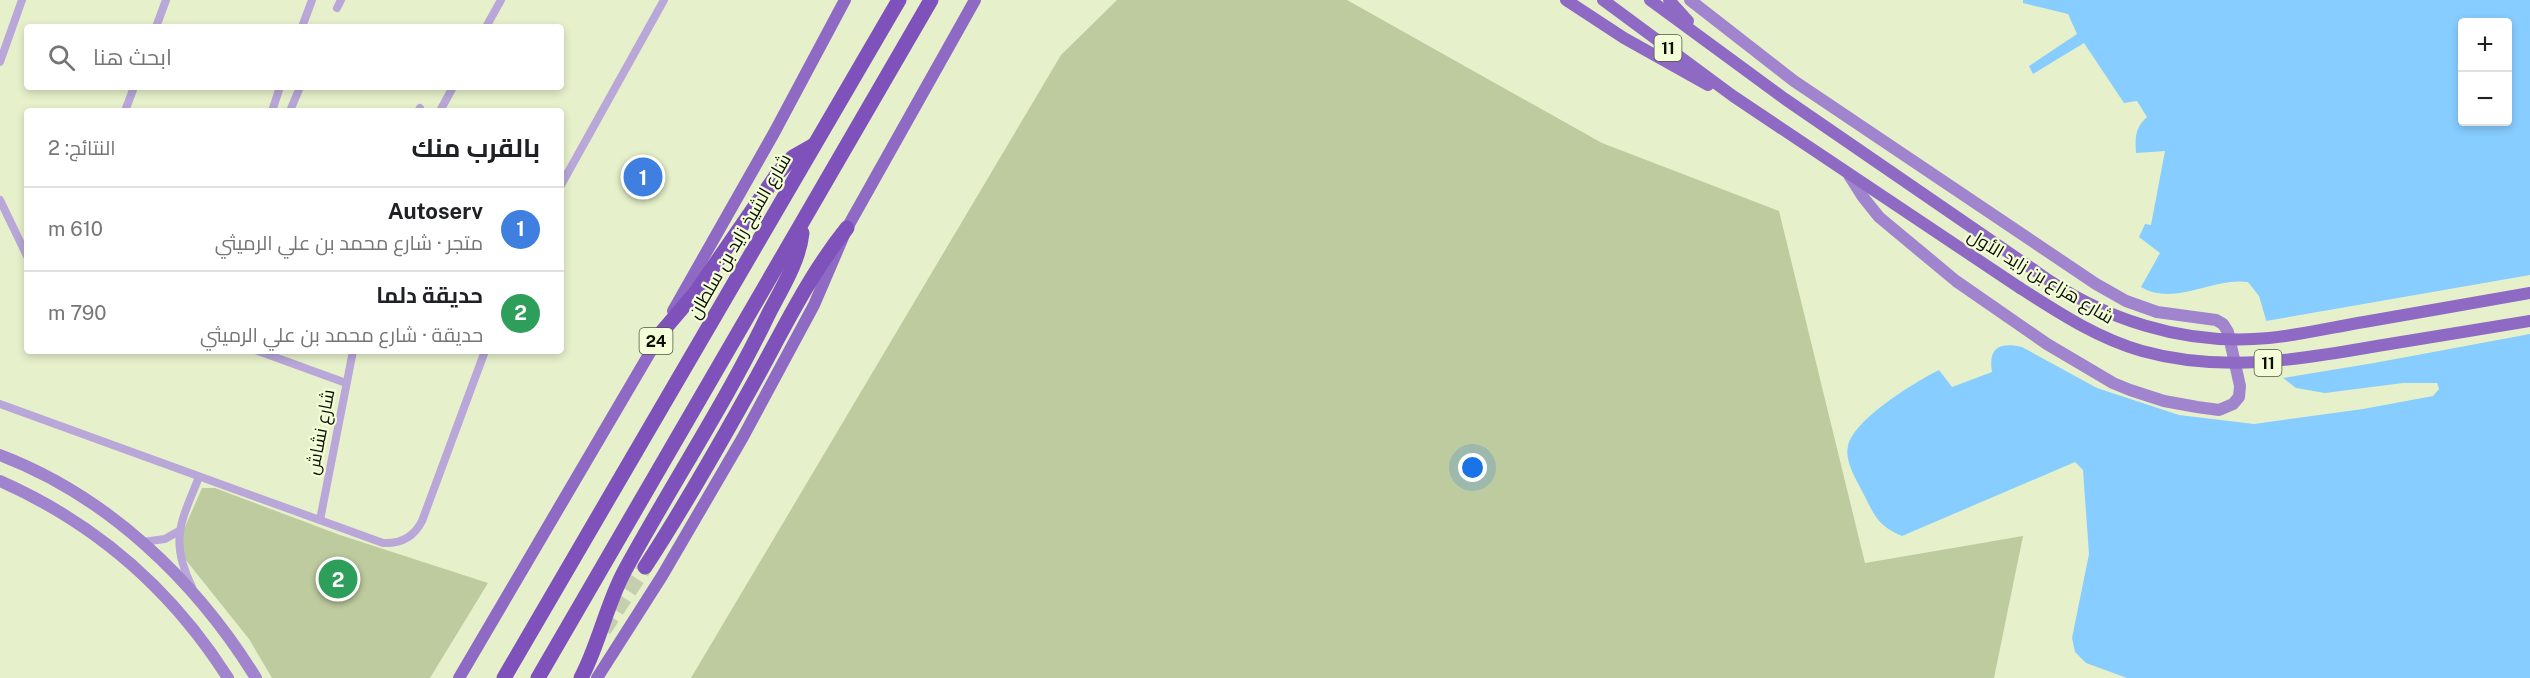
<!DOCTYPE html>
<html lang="ar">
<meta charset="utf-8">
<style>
body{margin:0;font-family:"Public Sans",Cairo,sans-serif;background:#f2f2f2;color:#202124;direction:rtl}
.controls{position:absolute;right:18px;top:18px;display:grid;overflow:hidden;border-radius:6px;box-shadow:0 3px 9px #0003}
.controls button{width:54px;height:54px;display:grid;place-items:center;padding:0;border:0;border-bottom:2px solid #e0e0e0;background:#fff;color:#202124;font:30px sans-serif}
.you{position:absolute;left:1473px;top:468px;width:21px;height:21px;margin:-15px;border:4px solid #fff;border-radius:50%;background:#1a73e8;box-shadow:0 0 0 9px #1a73e833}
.badge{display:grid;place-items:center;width:39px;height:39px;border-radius:50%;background:#1a73e8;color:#fff;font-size:20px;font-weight:700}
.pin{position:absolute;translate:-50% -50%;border:3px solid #fff;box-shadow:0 2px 6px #0006}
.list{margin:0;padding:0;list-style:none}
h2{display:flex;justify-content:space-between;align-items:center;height:78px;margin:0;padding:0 24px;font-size:26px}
h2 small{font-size:20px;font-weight:400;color:#757577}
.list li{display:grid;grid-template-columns:39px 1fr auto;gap:18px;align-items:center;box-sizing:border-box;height:84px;padding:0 24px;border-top:2px solid #e0e0e0}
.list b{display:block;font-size:22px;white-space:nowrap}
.list p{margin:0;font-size:20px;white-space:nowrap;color:#757577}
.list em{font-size:20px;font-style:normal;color:#757577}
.icon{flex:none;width:33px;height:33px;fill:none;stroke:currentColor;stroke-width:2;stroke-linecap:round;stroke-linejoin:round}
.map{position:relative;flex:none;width:2530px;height:678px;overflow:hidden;direction:ltr}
.search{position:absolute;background:#fff;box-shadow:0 3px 9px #0003;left:24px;top:24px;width:540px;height:66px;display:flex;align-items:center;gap:15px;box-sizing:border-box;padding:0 21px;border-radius:6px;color:#757577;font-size:22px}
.panel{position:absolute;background:#fff;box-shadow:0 3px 9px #0003;left:24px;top:108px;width:540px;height:246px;border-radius:6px;direction:rtl}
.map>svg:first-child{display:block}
.green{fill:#becb9f}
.water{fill:#87cdff;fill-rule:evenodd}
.pier{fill:#e6f1cb}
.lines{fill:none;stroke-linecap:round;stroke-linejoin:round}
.highway-tunnel{stroke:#c5cfad;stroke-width:15;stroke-dasharray:15 8;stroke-linecap:butt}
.street{stroke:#b8a7d8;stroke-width:8}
.secondary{stroke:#a084cd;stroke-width:12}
.primary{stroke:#8e6ac4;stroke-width:12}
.highway{stroke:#7f52bb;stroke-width:15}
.primary-bridge{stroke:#8e6ac4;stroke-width:12}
.labels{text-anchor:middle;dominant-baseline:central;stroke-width:4.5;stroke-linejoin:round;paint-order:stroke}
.shield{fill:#f3fed8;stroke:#515744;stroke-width:1.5}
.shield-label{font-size:16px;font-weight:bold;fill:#0c1004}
.street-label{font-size:18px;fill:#0c1004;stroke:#f3fed8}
</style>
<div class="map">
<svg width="2530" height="678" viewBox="0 0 2530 678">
<rect width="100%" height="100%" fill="#e6f1cb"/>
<g class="green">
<polygon points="1117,0 1347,0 1602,143 1779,211 1865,563 2023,536 1994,678 691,678 1061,55"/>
<polygon points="202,488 215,488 340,535 488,583 430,678 272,678 249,639 185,559 181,536"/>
</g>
<path class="water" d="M 2023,0 L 2530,0 L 2530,678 L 2127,678 L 2086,663 L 2075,652 L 2072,638 L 2089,554 L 2083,470 L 2075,462 L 1902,536 C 1877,525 1875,516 1863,493 C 1857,481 1844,461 1848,446 C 1854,419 1915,382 1939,370 L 1952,387 L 1992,372 C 1988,348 1999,342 2022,347 L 2097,388 L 2179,415 L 2254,424 L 2363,409 L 2433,396 L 2439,389 L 2437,383 L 2403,383 L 2325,393 L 2296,388 L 2283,378 L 2259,296 L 2248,282 C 2212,277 2175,307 2141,287 L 2160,253 L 2139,237 L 2145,224 L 2151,225 L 2165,151 L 2136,153 C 2135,137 2135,128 2147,117 L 2137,101 L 2124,103 L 2084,43 L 2033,74 L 2029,66 L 2077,34 L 2068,14 L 2023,3 ZM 2462,22 L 2508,22 L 2508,122 L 2462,122 Z"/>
<polygon class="pier" points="2530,275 2530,334 2374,363 2283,378 2266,321"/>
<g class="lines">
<polyline class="highway-tunnel" points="604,630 645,567"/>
<g class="street">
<polyline points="337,8 341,0"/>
<polyline points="156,27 166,0"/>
<polyline points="302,27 312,0"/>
<polyline points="486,27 501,0"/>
<polyline points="0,62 22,0"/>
<polyline points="125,111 134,87"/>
<polyline points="272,111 280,87"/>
<polyline points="290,111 300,87"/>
<polyline points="418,111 420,108"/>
<polyline points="440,111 453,87"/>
<polyline points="561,185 664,0"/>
<polyline points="0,200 27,256"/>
<polyline points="258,351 346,383"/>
<path d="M 0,404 L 383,543 C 401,544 414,537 422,521 L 485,351"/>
<polyline points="320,520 353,351"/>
<polyline points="142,542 165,539 179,531"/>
<path d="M 192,587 C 169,540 181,522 199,477"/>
</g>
<g class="secondary">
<polyline points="1690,0 1794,81 2096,284 2126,301 2157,312 2216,320 2223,324 2228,332 2240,386 2239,397 2233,404 2219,410 2197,407 2164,401 2130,390 2113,383 2047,344 1956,281 1879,217 1863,197 1849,175"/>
<path d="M 0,455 C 108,496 196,581 256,678"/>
<path d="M 0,481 C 95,523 172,590 228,678"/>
</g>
<g class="primary">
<polyline points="1566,0 1624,38 1708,85"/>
<polyline points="1603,0 1733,96 2020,288"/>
<polyline points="1650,0 1785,99 2034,270"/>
<polyline points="1669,0 1688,21"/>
<polyline points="673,311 774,133 845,0"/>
<polyline points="459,678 665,327"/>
<polyline points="597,678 662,576 743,437 814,305 847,228 975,0"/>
</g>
<g class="highway">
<polyline points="661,333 696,292 778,173 793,157 814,145"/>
<path d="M 645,567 C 685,506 721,442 757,377 C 785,326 810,274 847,228"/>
<polyline points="504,678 899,0"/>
<polyline points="538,678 931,0"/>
<path d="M 581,678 C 599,644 606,606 624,572 C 671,485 726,403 769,313 C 782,288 799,261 802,233"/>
</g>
<g class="primary-bridge">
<path d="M 2034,270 C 2103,320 2184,346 2269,338 C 2301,335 2333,327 2364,322 C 2419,312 2475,303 2530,293"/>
<path d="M 2020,288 C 2059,313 2097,338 2142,351 C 2221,373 2298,360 2377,346 C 2428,338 2479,329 2530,321"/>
</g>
</g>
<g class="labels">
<g class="shield">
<rect x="1654.5" y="35" width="27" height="26" rx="4.5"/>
<rect x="639.5" y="328" width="33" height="26" rx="4.5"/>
<rect x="2254.5" y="350" width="27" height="26" rx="4.5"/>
</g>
<g class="shield-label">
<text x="1668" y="48">11</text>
<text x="656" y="341">24</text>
<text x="2268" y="363">11</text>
</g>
<g class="street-label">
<text transform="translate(739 236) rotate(-60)">شارع الشيخ زايد بن سلطان</text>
<text transform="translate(2041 276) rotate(31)">شارع هزاع بن زايد الأول</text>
<text transform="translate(320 432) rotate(-79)">شارع نشاش</text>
</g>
</g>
</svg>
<div class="controls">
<button>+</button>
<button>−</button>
</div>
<div class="you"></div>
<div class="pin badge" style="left:643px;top:177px;background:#3f7fe0">1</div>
<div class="pin badge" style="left:338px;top:579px;background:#2e9e5b">2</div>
<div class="search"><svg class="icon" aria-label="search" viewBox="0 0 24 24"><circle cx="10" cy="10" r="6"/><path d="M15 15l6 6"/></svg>ابحث هنا</div>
<section class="panel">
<h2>بالقرب منك<small>النتائج: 2</small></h2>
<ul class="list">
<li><span class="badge" style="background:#3f7fe0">1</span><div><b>Autoserv</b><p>متجر · شارع محمد بن علي الرميثي</p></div><em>610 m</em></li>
<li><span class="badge" style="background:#2e9e5b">2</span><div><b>حديقة دلما</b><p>حديقة · شارع محمد بن علي الرميثي</p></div><em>790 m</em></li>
</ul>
</section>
</div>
